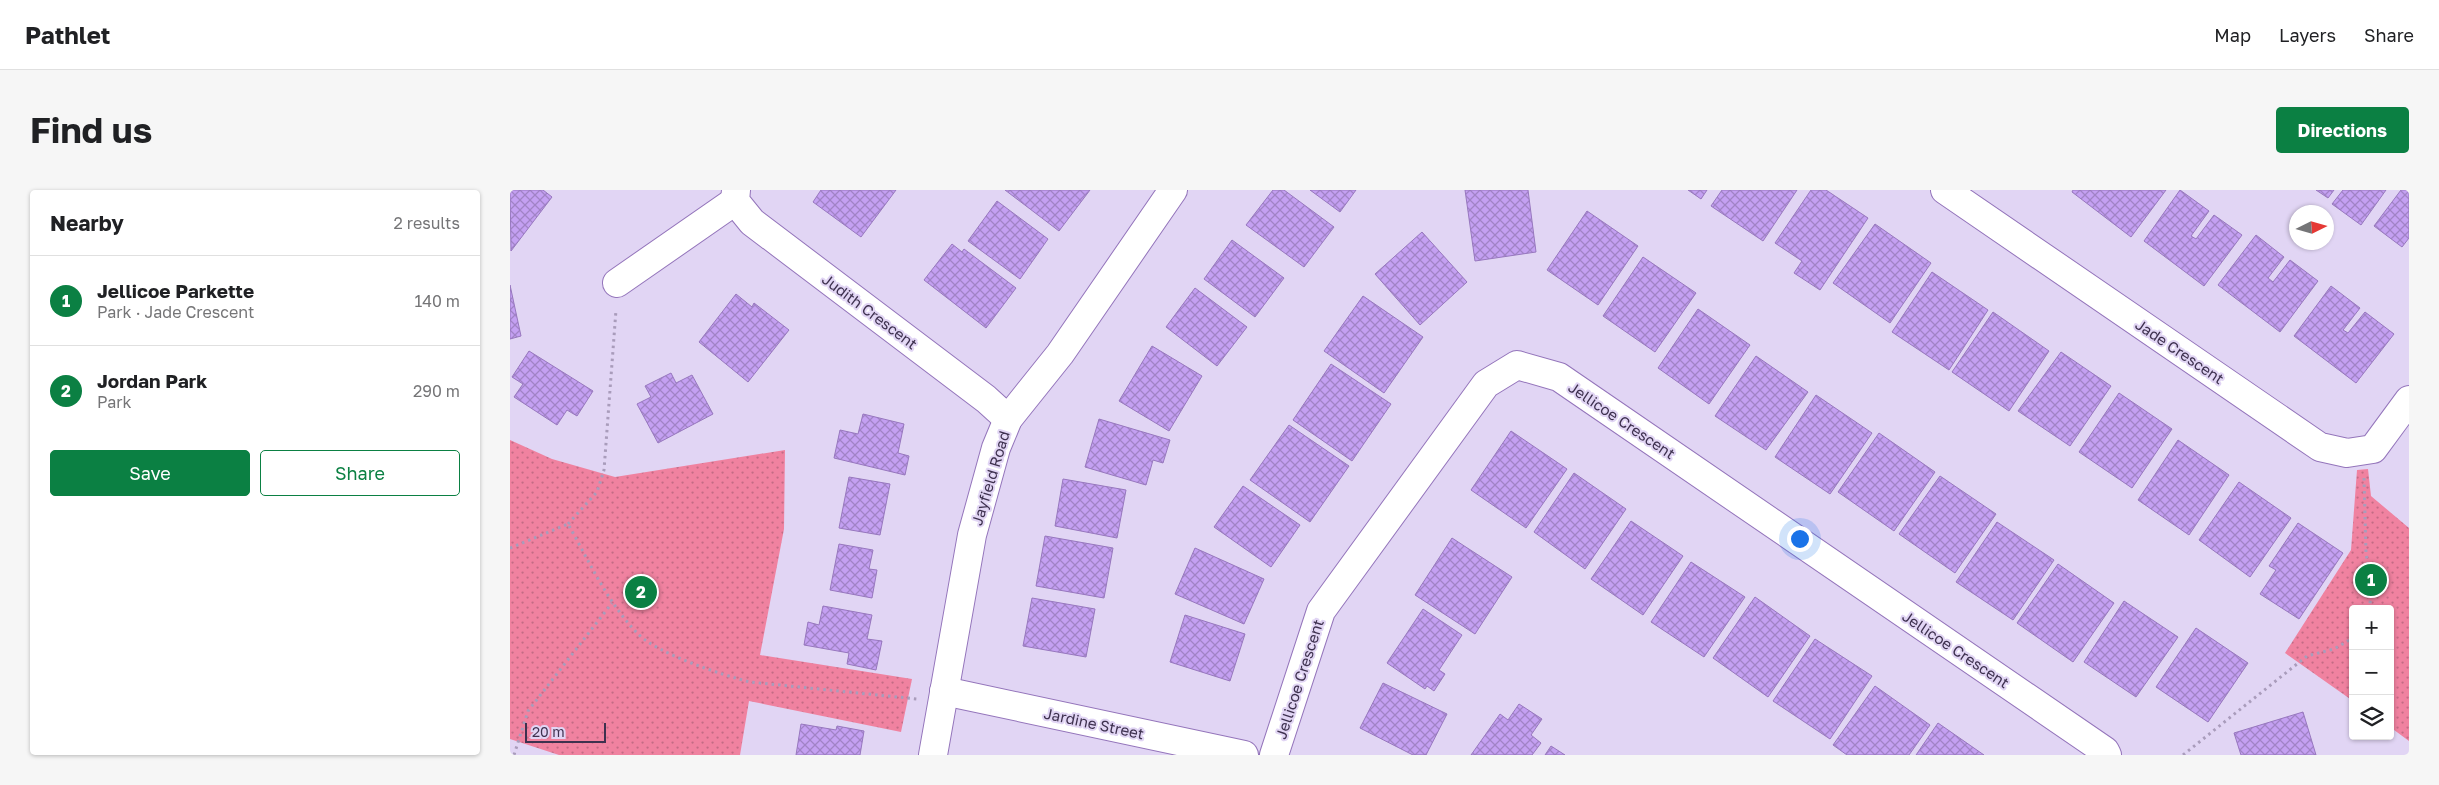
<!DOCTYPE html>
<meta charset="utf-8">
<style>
body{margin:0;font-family:"Golos Text",sans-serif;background:#f6f6f6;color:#202124}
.controls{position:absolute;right:15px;bottom:15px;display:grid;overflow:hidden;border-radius:5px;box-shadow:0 1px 4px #0004}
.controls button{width:45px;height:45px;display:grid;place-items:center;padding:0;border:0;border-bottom:1px solid #e0e0e0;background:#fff;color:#202124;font:25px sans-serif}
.compass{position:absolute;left:1779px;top:15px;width:45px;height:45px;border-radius:50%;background:#fff;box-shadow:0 1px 4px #0004;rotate:85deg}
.scale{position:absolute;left:15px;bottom:12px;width:81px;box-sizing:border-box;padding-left:5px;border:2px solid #3e314f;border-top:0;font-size:14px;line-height:18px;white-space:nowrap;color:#3e314f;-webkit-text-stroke:4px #e1d5f4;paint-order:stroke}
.you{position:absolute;left:1289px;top:348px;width:18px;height:18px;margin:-12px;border:4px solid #fff;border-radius:50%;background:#1a73e8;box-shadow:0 0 0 8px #1a73e833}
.badge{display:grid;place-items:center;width:32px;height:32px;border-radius:50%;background:#0b8043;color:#fff;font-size:16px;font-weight:700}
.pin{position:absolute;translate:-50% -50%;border:2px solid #fff;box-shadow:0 1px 5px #0006}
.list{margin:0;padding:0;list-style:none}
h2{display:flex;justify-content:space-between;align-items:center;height:65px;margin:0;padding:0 20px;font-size:21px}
h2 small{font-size:16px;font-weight:400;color:#757577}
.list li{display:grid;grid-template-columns:32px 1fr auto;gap:15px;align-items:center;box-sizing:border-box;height:90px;padding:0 20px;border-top:1px solid #e0e0e0}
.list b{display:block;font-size:19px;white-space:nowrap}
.list p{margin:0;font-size:16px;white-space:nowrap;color:#757577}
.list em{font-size:16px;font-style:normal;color:#757577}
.actions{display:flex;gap:10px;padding:15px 20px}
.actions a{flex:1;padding:11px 0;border:1px solid #0b8043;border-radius:5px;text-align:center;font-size:18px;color:#0b8043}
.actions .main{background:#0b8043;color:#fff}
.icon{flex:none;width:28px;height:28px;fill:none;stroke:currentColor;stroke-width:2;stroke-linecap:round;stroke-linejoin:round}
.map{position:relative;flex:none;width:1899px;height:565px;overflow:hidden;border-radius:5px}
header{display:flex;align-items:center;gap:30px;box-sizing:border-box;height:70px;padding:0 25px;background:#fff;border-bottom:1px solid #e0e0e0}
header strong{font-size:24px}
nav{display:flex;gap:28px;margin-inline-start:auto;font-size:18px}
.intro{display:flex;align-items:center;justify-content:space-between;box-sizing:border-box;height:120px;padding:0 30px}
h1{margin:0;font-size:35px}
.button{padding:12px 22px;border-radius:5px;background:#0b8043;color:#fff;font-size:18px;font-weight:700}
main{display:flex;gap:30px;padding:0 30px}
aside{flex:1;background:#fff;border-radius:5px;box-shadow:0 1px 4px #0004}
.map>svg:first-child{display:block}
.park{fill:url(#park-dots)}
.building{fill:url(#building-cross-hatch);stroke:#9777be}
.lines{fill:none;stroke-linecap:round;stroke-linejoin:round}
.minor-casing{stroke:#9475bb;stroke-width:30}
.path{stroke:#a99cbb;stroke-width:3;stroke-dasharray:2.5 4;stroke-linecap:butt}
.minor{stroke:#fff;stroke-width:28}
.labels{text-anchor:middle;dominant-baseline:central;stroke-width:4;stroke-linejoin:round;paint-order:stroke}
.street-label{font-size:15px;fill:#3e314f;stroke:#e1d5f4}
</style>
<header>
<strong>Pathlet</strong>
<nav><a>Map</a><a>Layers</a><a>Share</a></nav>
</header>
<div class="intro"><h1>Find us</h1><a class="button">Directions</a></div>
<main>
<aside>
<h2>Nearby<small>2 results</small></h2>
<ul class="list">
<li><span class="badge">1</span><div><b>Jellicoe Parkette</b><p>Park · Jade Crescent</p></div><em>140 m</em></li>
<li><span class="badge">2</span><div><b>Jordan Park</b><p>Park</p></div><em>290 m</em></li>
</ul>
<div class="actions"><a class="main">Save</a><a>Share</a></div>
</aside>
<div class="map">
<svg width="1899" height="565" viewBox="0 0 1899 565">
<defs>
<pattern id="park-dots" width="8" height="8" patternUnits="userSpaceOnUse" patternTransform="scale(1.25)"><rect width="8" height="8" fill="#f082a0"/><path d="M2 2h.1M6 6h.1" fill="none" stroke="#c46b85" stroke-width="1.8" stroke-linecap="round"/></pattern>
<pattern id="building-cross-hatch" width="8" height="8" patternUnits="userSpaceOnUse" patternTransform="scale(1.25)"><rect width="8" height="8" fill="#c4a0f2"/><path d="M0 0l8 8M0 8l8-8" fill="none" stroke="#a183c6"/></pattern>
</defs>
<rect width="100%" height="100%" fill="#e1d5f4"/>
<g class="park">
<polygon points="0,250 42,269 105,287 275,260 274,339 250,465 402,489 391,542 239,511 230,565 49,565 0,549"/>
<polygon points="1858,279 1861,306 1899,338 1899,551 1880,537 1880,419 1843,419 1843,511 1775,463 1841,360 1847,280"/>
</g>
<g class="building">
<polygon points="0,0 33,0 42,7 1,61"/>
<polygon points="311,0 386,0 351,47 303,12"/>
<polygon points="495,0 580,0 549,41"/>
<polygon points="763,0 774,0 824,37 794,77 736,35"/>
<polygon points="800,0 846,0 830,22"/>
<polygon points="955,0 1018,0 1026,62 965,71"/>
<polygon points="1178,0 1197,0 1191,9"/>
<polygon points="1212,0 1287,0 1253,51 1201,16"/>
<polygon points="1301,0 1316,0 1358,28 1310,100 1284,83 1292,71 1265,53"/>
<polygon points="1563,0 1656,0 1621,47 1562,2"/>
<polygon points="1670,0 1699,21 1681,46 1686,49 1704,25 1732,45 1694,96 1634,51"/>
<polygon points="1806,0 1824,0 1818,8"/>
<polygon points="1833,0 1876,0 1851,35 1822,14"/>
<polygon points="1891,0 1899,0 1899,48 1892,57 1864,36"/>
<polygon points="487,11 538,49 510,89 458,51"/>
<polygon points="1077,21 1128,56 1088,115 1037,80"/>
<polygon points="1365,34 1421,73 1380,133 1323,93"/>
<polygon points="912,42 957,92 910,135 865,84"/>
<polygon points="1746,45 1774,67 1758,88 1763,92 1780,70 1808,91 1770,142 1708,95"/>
<polygon points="722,50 774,88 745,127 694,89"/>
<polygon points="442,54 452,62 454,59 506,98 476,138 414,90"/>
<polygon points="1133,67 1186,103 1145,162 1093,126"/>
<polygon points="1422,82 1478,120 1439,180 1382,142"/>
<polygon points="0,95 11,146 0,149"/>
<polygon points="1821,96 1850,118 1833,140 1838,143 1855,122 1884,144 1846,193 1784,146"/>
<polygon points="685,98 737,137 707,176 656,137"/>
<polygon points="226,104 242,117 244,113 279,140 238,192 189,152"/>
<polygon points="853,106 913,147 874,203 814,161"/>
<polygon points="1188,119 1240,155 1199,214 1148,178"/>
<polygon points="1483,122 1539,161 1499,221 1442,182"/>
<polygon points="642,156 692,186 659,241 609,211"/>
<polygon points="19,161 83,201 67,226 57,220 47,235 4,207 13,194 2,187"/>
<polygon points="1551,162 1601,196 1560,256 1508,221"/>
<polygon points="1246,166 1298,202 1256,260 1205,226"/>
<polygon points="821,174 881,214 842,271 783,230"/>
<polygon points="161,183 166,193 182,185 203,224 148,253 127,214 141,207 135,196"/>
<polygon points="1609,203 1662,239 1622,298 1569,262"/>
<polygon points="1306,205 1362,243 1320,304 1265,267"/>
<polygon points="353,224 394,234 388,263 399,266 395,285 324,268 330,240 348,244"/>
<polygon points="589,229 660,250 653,273 643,270 636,295 575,277"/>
<polygon points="779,235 839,276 800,332 740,290"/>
<polygon points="1001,241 1057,279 1016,338 961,300"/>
<polygon points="1369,243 1425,282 1384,341 1328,302"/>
<polygon points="1668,250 1719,285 1679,345 1628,310"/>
<polygon points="1064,283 1116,319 1075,379 1024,342"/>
<polygon points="1430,286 1486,324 1445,383 1389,344"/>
<polygon points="339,287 380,294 370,345 329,338"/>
<polygon points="553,289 616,300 607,348 545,336"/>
<polygon points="1729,292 1781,328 1740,387 1689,350"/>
<polygon points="733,296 790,335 761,377 704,337"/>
<polygon points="1121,331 1173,366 1133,425 1081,389"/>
<polygon points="1487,332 1544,370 1503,430 1446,392"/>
<polygon points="1788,333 1833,363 1789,429 1750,404 1766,380 1759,376"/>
<polygon points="535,346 603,358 594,408 526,396"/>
<polygon points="942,348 1002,387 965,444 905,405"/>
<polygon points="329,354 363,360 359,379 367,380 362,408 320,400"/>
<polygon points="685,358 754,389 734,434 665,404"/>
<polygon points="1181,372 1235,407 1194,467 1141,432"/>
<polygon points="1548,374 1604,413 1563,472 1507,433"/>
<polygon points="1245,407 1300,446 1258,507 1203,468"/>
<polygon points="522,408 585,419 576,467 513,456"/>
<polygon points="1614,411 1668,447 1626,507 1574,472"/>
<polygon points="313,416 362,425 357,449 372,451 366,480 337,474 339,463 294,455 298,432 309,435"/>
<polygon points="913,419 952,445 929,480 935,484 924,501 917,496 915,499 877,473"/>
<polygon points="675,425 735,444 720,491 660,472"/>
<polygon points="1686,438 1738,473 1698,532 1646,497"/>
<polygon points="1305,449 1362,486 1320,549 1263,511"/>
<polygon points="873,493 937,524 916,565 903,565 850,538"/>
<polygon points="1365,496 1420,535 1399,565 1337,565 1323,555"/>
<polygon points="1009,514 1032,529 1021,545 1031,553 1022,565 961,565 990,524 998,530"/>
<polygon points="1793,522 1806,565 1731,565 1724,543"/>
<polygon points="1428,533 1474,565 1406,565"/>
<polygon points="291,534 326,540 327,536 354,541 350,565 286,565"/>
<polygon points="1041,556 1055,565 1035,565"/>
</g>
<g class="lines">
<g class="minor-casing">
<g id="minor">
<polyline points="226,0 225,11 242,32 476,209 498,229"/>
<polyline points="1435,0 1810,257 1837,263 1863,259 1899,210"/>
<polyline points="107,93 225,11"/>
<polyline points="434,501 734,565"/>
<polyline points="423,565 462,345 486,258 498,229 550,164 663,0"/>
<polyline points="764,565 811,421 976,194 1007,175 1049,187 1595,561 1597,565"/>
</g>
</g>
<g class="path">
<polyline points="1854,288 1856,363 1862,401 1859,419"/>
<polyline points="58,334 87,302 94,280 106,120"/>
<path d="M 0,358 L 58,334 C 79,371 97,412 128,444 C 148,464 212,485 240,492 L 407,509"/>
<polyline points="4,565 18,521 102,413"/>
<polyline points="1673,565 1797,466 1824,459 1843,448"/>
</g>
<use href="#minor" class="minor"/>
</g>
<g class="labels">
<g class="street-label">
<text transform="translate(360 121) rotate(37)">Judith Crescent</text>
<text transform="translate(1670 161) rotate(34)">Jade Crescent</text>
<text transform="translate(1112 230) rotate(34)">Jellicoe Crescent</text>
<text transform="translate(480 288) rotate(-73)">Jayfield Road</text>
<text transform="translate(1446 459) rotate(34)">Jellicoe Crescent</text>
<text transform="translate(789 489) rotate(-72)">Jellicoe Crescent</text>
<text transform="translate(584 533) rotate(12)">Jardine Street</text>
</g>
</g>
</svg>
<div class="controls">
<button>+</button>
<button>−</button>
<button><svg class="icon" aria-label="layers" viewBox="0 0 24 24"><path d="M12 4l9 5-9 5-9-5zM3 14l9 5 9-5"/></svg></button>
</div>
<svg class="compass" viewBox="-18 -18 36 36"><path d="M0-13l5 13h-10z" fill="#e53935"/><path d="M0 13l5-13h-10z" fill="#757577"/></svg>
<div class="scale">20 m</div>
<div class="you"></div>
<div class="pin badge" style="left:1861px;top:390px">1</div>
<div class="pin badge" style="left:131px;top:402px">2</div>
</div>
</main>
